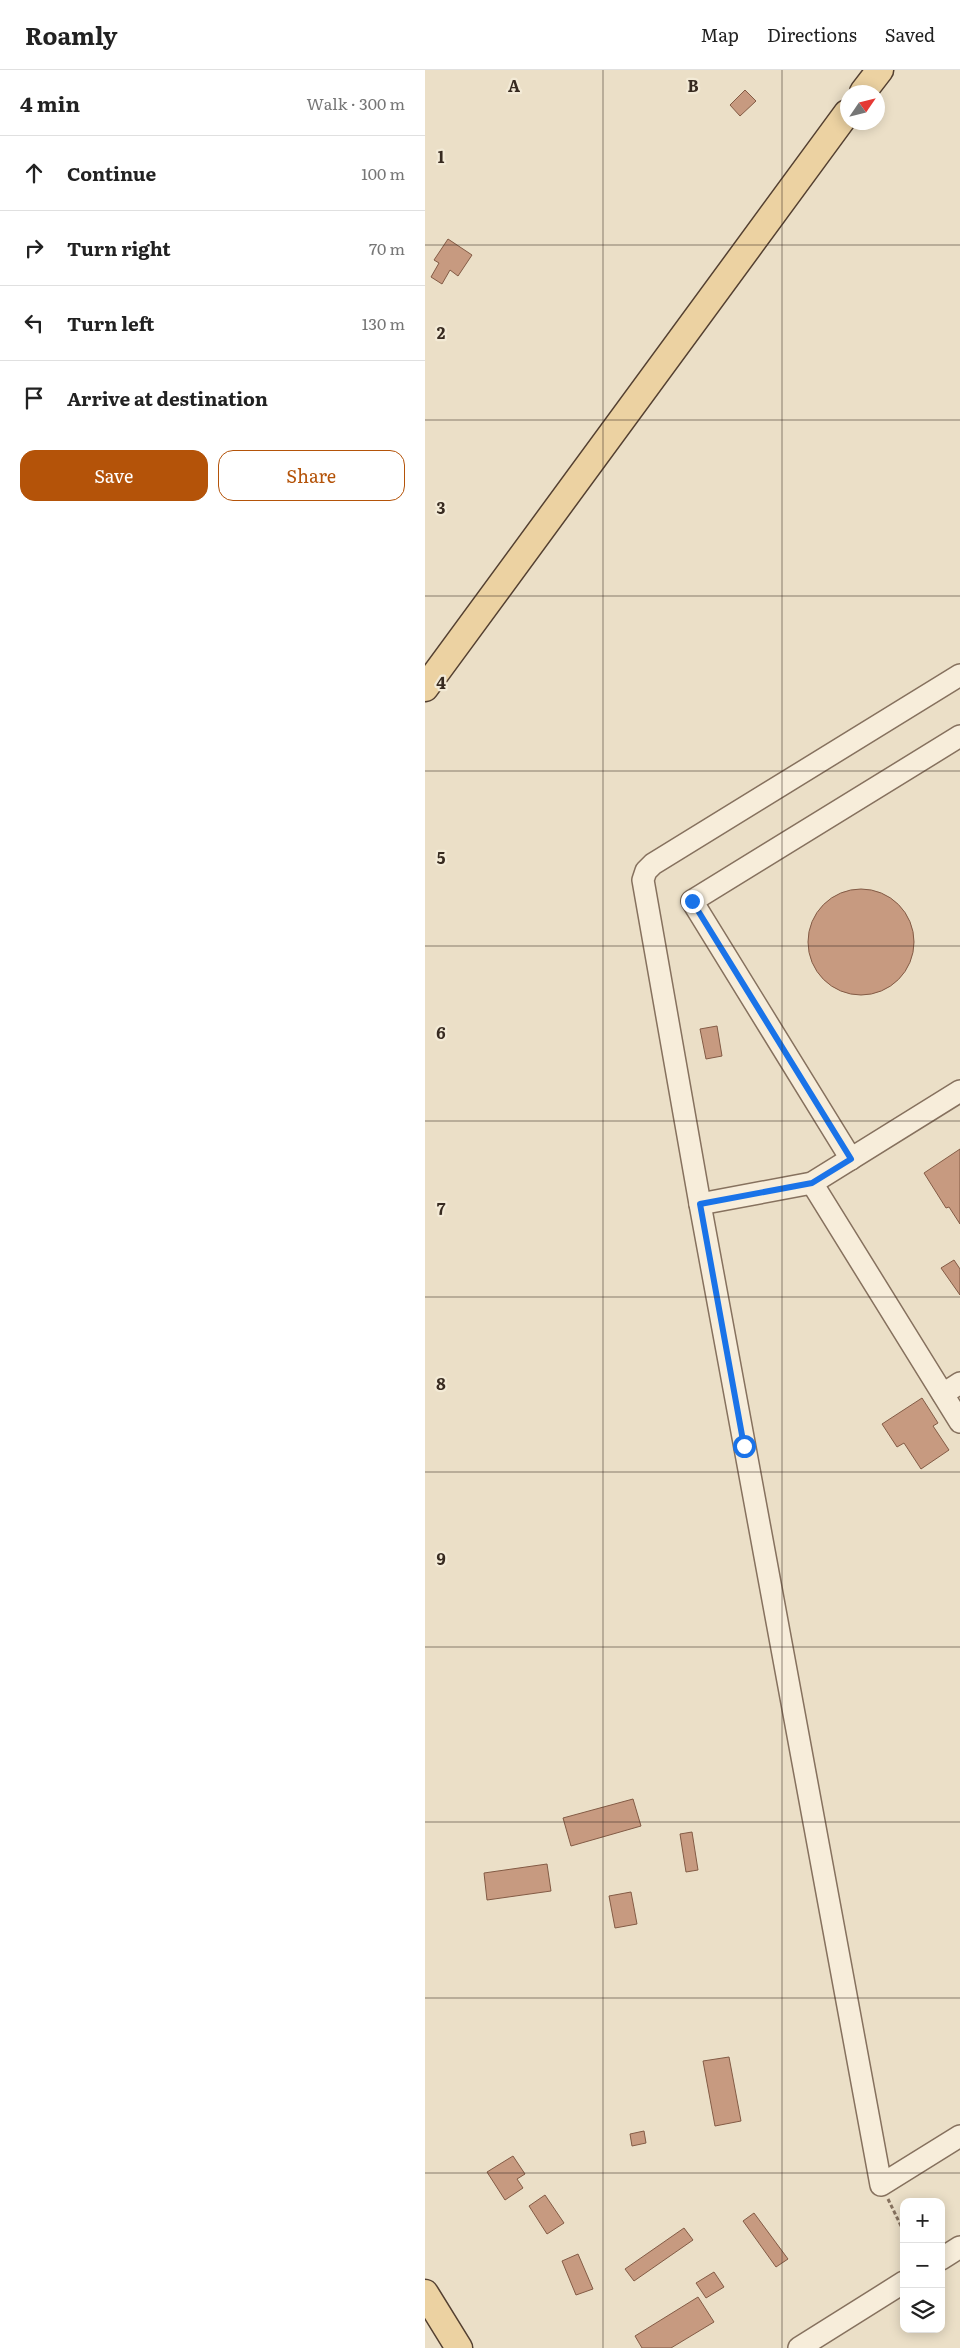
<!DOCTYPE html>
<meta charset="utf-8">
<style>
body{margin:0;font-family:Literata,serif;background:#f2f2f2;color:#222}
.controls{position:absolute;right:15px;bottom:15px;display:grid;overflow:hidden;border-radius:10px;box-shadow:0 2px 12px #0003}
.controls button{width:45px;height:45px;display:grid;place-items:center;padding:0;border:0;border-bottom:1px solid #e0e0e0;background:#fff;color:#222;font:25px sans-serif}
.compass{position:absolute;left:415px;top:15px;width:45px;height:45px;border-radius:50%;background:#fff;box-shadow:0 2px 12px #0003;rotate:55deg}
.stop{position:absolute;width:15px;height:15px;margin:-11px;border:4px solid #1a73e8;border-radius:50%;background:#fff}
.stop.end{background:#1a73e8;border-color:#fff;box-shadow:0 1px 5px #0008}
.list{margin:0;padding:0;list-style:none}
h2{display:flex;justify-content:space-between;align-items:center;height:65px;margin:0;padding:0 20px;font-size:21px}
h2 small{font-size:16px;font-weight:400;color:#767676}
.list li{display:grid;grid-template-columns:32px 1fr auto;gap:15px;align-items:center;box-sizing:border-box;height:75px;padding:0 20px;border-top:1px solid #e0e0e0}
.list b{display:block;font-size:19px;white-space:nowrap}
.list em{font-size:16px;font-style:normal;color:#767676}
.actions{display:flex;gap:10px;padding:15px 20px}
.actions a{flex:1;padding:11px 0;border:1px solid #b45309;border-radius:15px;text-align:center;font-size:18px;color:#b45309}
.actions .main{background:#b45309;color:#fff}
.icon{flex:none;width:28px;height:28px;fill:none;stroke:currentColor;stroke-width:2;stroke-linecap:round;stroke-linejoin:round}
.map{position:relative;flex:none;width:535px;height:2278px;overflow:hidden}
header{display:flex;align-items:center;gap:30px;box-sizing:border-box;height:70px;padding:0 25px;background:#fff;border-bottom:1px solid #e0e0e0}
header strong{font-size:24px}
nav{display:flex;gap:28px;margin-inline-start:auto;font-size:18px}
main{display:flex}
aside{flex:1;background:#fff}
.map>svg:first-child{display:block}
.building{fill:#c79a80;stroke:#835b45}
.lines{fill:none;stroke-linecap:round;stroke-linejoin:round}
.minor-casing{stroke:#86715e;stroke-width:24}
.major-casing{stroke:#544031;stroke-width:29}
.path{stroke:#86715e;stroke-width:3;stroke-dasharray:4 2.5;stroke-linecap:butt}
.minor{stroke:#f7edda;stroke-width:21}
.major{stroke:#ecd2a2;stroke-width:26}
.route{stroke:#1a73e8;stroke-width:6}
.grid{fill:none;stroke:#372a20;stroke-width:1;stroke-opacity:0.55}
.grid-label{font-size:16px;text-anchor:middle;font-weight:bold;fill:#372a20;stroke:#f3ead6;stroke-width:4.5;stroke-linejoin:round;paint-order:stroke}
</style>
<header>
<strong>Roamly</strong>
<nav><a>Map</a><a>Directions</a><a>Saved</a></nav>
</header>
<main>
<aside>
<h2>4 min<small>Walk · 300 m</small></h2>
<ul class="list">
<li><svg class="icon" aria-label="ahead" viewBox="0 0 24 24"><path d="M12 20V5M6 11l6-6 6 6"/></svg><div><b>Continue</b></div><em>100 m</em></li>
<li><svg class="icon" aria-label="right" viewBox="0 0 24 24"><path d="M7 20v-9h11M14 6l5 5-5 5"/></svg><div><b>Turn right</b></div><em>70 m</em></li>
<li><svg class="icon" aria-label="left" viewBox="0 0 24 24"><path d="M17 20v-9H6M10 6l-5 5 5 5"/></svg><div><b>Turn left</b></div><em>130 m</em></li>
<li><svg class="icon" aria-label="arrive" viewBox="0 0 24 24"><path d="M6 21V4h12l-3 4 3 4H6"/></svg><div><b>Arrive at destination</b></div></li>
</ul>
<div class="actions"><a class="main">Save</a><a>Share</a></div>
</aside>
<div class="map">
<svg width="535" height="2278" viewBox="0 0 535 2278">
<rect width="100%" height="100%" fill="#ebdfc7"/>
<g class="building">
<polygon points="320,20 331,31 315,46 305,35"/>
<polygon points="23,169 47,185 33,206 25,200 17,214 6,207 14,193 9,190"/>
<circle cx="436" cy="872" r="53"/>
<polygon points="292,956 297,986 281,989 275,959"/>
<polygon points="535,1079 535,1154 524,1137 521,1138 499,1103"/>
<polygon points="529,1190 535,1199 535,1225 516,1198"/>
<polygon points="497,1328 513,1353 508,1356 524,1380 496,1399 479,1373 472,1377 457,1354"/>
<polygon points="208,1729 216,1756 146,1776 138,1748"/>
<polygon points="267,1762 273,1800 261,1802 255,1764"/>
<polygon points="122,1794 126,1821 62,1830 59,1803"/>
<polygon points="206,1822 212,1854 190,1858 184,1826"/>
<polygon points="304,1987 316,2051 290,2056 278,1991"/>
<polygon points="219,2061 221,2073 207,2076 205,2064"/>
<polygon points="88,2086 100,2104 92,2109 98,2118 80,2130 62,2102"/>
<polygon points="120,2125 139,2153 122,2164 104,2136"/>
<polygon points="329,2143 363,2189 351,2197 318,2151"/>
<polygon points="259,2158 268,2170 209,2211 200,2199"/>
<polygon points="153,2184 168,2219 151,2225 137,2191"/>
<polygon points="289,2202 299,2217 281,2228 271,2213"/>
<polygon points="273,2227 289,2252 246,2278 217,2278 210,2266"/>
</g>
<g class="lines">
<g class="minor-casing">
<g id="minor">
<polyline points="535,605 228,794 221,801 218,810 275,1134 456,2115 535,2066"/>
<polyline points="426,1089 267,831 535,666"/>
<polyline points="387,1113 535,1352"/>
<polyline points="275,1134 387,1113 535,1021"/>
<polyline points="518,1324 535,1313"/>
<polyline points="516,2189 535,2177"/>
<polyline points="374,2278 479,2212"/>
</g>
</g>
<g class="major-casing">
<g id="major">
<polyline points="438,22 455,0"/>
<polyline points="0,618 422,43"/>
<polyline points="0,2223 34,2278"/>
</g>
</g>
<polyline class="path" points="463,2129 479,2162"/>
<use href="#minor" class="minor"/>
<use href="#major" class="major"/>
</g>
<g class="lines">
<polyline class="route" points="267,831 426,1089 387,1113 275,1134 319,1376"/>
</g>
<path class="grid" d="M 178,0 L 178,2278M 357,0 L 357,2278M 0,175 L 535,175M 0,350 L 535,350M 0,526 L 535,526M 0,701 L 535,701M 0,876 L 535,876M 0,1051 L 535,1051M 0,1227 L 535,1227M 0,1402 L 535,1402M 0,1577 L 535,1577M 0,1752 L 535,1752M 0,1928 L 535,1928M 0,2103 L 535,2103"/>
<g class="grid-label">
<text x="89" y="22">A</text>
<text x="268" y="22">B</text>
<text x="16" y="93">1</text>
<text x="16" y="269">2</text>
<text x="16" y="444">3</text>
<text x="16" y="619">4</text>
<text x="16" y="794">5</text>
<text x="16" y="969">6</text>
<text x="16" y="1145">7</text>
<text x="16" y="1320">8</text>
<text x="16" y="1495">9</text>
</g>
</svg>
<div class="controls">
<button>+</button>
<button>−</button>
<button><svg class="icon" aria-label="layers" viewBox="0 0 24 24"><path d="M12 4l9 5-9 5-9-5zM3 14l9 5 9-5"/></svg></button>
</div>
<svg class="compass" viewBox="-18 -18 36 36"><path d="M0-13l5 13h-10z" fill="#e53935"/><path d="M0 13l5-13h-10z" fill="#767676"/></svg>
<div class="stop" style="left:319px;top:1376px"></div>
<div class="stop end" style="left:267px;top:831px"></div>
</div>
</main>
